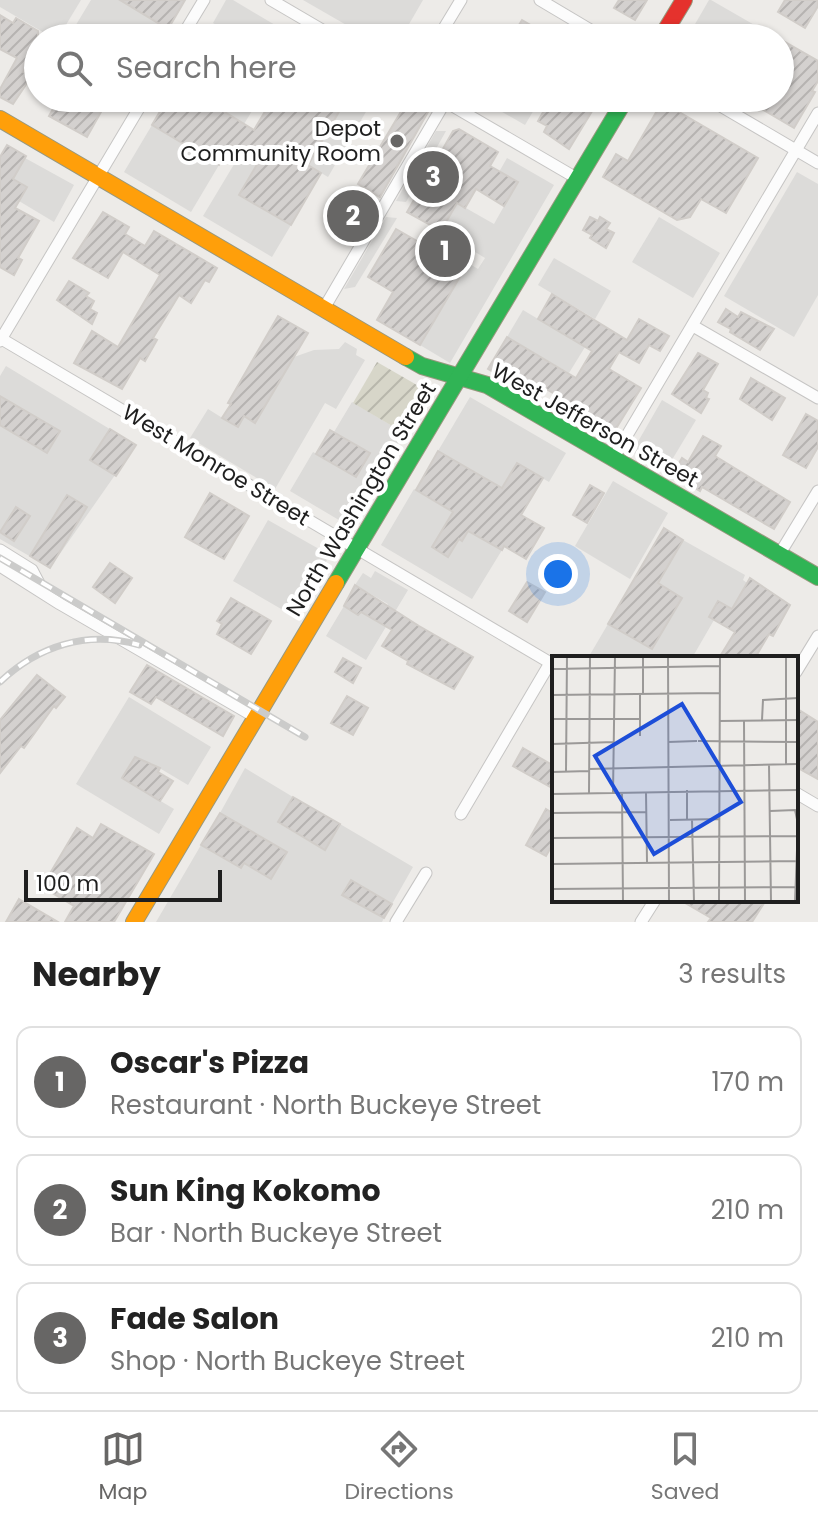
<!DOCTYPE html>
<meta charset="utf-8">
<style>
body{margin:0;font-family:Poppins,sans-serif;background:#f6f6f6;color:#222}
.scale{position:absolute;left:24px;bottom:20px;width:198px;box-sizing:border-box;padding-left:8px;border:4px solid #1f1f1f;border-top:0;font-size:22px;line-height:28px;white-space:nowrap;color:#1f1f1f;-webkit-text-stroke:6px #fff;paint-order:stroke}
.you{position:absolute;left:558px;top:574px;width:28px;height:28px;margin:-20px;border:6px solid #fff;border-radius:50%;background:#1a73e8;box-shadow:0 0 0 12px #1a73e833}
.badge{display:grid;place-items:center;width:52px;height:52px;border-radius:50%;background:#676665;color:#fff;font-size:26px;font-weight:700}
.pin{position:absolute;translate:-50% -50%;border:4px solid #fff;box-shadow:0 2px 8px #0006}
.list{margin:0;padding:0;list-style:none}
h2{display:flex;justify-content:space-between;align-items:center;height:104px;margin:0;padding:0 32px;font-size:34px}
h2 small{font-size:26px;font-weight:400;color:#767676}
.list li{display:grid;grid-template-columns:52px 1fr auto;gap:24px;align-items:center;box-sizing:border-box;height:112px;margin:0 16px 16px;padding:0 16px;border:2px solid #e0e0e0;border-radius:16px}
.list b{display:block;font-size:30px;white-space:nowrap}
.list p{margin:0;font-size:26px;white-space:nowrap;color:#767676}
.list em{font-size:26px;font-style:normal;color:#767676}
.icon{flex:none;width:44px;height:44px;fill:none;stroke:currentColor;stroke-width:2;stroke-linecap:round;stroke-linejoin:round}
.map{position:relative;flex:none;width:818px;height:922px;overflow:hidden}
.search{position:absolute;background:#fff;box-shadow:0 2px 6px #0004;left:24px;right:24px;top:24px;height:88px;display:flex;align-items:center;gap:20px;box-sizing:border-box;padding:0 28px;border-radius:44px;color:#767676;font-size:30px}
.sheet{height:488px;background:#fff}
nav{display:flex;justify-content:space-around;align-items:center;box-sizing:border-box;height:112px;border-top:2px solid #e0e0e0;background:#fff;font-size:22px;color:#767676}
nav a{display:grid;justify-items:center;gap:4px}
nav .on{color:#676665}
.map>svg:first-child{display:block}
.residential{fill:#dcdbd9}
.construction{fill:url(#construction-furrows)}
.building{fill:url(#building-hatch);stroke:#d1cdc9;stroke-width:2}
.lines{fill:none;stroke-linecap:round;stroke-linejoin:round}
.street-casing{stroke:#c6c5c4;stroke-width:13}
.fast-casing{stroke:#98987e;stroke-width:18}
.slow-casing{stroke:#98987e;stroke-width:18}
.jam-casing{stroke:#98987e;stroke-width:18}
.street{stroke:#fcfcfc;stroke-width:11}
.fast{stroke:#30b455;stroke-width:16}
.slow{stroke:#ff9f0a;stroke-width:16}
.jam{stroke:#e5322d;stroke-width:16}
.rail-casing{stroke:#cbcbca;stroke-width:7}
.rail{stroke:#fff;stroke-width:4;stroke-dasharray:12;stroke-linecap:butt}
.poi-dot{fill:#676665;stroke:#fff;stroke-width:3}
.labels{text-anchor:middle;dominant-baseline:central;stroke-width:8;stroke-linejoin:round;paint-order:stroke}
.poi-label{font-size:22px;fill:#1f1f1f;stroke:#fff;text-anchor:end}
.street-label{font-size:22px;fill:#1f1f1f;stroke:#fff}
.inset-road{fill:none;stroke:#9b9998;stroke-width:2}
.view{fill:#1d4ed8;fill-opacity:0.15;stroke:#1d4ed8;stroke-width:4}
.inset-edge{fill:none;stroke:#1f1f1f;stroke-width:4}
</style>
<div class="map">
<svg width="818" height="922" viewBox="0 0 818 922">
<defs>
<pattern id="construction-furrows" width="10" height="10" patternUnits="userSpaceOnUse" patternTransform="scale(2)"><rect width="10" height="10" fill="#d7d6c9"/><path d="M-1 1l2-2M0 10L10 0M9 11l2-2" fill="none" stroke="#b8b7ac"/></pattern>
<pattern id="building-hatch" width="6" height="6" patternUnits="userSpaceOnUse" patternTransform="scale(2)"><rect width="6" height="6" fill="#d4d1cf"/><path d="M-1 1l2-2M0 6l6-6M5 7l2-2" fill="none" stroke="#b6b3b1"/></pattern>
</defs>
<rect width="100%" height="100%" fill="#edebe8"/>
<g class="residential">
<polygon points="0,0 81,0 58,38 53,38 0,7"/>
<polygon points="91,0 120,0 168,29 162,38 137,38 117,26 110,38 68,38"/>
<polygon points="226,0 233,0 297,38 239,38 213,23"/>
<polygon points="303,0 423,0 401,38 369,38"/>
<polygon points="709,0 711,0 777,38 687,38"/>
<polygon points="202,98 260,98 244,124"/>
<polygon points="347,98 374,98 328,177 308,165"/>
<polygon points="478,98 541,98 525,125"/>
<polygon points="152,125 219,165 191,212 124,172"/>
<polygon points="436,131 446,131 406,202 396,201"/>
<polygon points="242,151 259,161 239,195 291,225 272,257 203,216"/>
<polygon points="25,158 74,185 54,222 19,201 27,187 13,179"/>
<polygon points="507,158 554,185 450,363 420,345 468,263 478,269 485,258 441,231 457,203 494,224 517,183 499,172"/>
<polygon points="797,172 818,184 818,295 794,337 724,296"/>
<polygon points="386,217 397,218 355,287 344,289"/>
<polygon points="659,217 720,253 693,298 632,262"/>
<polygon points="554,258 611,291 595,319 538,285"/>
<polygon points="523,310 585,347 569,373 507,337"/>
<polygon points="345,342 357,349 356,355 365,360 336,409 325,403 275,489 190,438 208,409 237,427 244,416 256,422 294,357 314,350 339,349"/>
<polygon points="6,366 136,445 50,568 0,539 0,376"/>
<polygon points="470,397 566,453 549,482 517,463 502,488 438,451"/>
<polygon points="662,400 696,420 664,473 632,452"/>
<polygon points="352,402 404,433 349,526 290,491 313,452 356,476 334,432"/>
<polygon points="613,481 668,513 630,579 575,546"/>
<polygon points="414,489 468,522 465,529 502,550 472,599 381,545"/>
<polygon points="268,520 319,549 317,554 327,560 295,617 233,581"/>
<polygon points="683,540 745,575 743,580 747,583 732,609 718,601 714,620 692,658 588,658 608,624 652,649 682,598 657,583"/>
<polygon points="375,571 408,590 366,660 326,636 344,606 358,615 361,612 378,622 388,604 355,585 363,573 371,578"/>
<polygon points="129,697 211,747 188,785 151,763 122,778 174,809 159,834 76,784"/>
<polygon points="245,768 293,797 278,823 324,850 340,824 413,867 392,904 351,880 342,894 384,918 382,922 156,922 201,845 241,868 244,863 271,879 287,852 220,813"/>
</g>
<polygon class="construction" points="377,362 429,392 404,433 353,403"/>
<g class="building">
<polygon points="120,0 185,0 168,29"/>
<polygon points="619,0 647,0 635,20 614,8"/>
<polygon points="785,0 818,0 818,6 805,28 778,12"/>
<polygon points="0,15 13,23 16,18 38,31 38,46 23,72 30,76 27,83 13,104 0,97 0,89 17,58 0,49"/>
<polygon points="522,20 553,38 511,38"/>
<polygon points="780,39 818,61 818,81 812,91 815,92 794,128 743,98 780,98"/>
<polygon points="59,98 72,98 101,112 87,137 49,116"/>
<polygon points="168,98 202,98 254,130 273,98 347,98 308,165 321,173 291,225 239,195 259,161 231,145 219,165 152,125"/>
<polygon points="409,98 429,110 380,197 358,184"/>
<polygon points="551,98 600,98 569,149 544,132 547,126 538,121"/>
<polygon points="662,102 758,158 726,213 701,199 690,217 677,220 603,177 616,154 628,161"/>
<polygon points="459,129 498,152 490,166 518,182 504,206 476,189 465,208 457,203 441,231 407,212 453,131"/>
<polygon points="7,145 26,156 13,179 27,187 15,208 39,221 18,258 22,260 14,275 0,267 0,157"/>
<polygon points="348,200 370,213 353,243 330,229"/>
<polygon points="103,212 129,227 125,234 145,246 154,231 217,268 209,282 205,280 191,303 179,295 153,338 157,340 145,361 140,358 122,389 74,363 92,331 118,347 160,275 123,252 108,278 73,258"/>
<polygon points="590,217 598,221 600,217 610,223 606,229 614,233 606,248 590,238 592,235 583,230"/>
<polygon points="396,229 424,245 429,236 467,257 468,263 420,345 377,320 393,292 368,277"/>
<polygon points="69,281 89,293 86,296 94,301 90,309 97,313 92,324 57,300"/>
<polygon points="552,294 627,340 639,319 669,336 660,351 649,345 639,363 619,352 609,369 641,388 609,440 557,409 563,399 531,380 525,390 488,369 507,337 576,378 592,351 538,319"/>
<polygon points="726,309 738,317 741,312 774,329 760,350 730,332 731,329 718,322"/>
<polygon points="278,316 308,333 255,423 244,416 238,427 222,418 231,404 228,403"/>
<polygon points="698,353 718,364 703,390 708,393 706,398 709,399 701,413 672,394"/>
<polygon points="751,378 785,398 772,420 740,399"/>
<polygon points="0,396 60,431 47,453 0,425"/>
<polygon points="806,414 818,421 818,447 806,468 783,455"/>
<polygon points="110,429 136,445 116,476 90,460"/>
<polygon points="330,430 370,453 356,477 316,454"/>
<polygon points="703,436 721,446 715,456 790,502 774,529 702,487 700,491 684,481 687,477 675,470 682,458 688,462"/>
<polygon points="438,451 502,488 517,463 543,478 521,515 544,528 526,559 504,546 502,550 468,531 462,541 459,539 448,557 432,547 453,512 416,490"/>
<polygon points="590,485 604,493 587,523 573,515"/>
<polygon points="210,493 249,516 224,559 185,537"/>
<polygon points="67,495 87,507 50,568 30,556"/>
<polygon points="16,507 30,516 14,541 0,532"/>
<polygon points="664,528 683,540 658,583 682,598 652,649 608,624"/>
<polygon points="110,563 132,578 115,603 93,587"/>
<polygon points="750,578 790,605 773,636 769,634 755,658 719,658 735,632 709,617 718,601 732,609"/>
<polygon points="527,582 545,592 527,622 509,611"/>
<polygon points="355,585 419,626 473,657 454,689 407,664 408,661 382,646 392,630 361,612 358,615 344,606"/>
<polygon points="231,598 271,621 251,654 217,634 222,624 217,621"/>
<polygon points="343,658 361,668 353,683 335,672"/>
<polygon points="147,665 234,716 223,736 156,697 151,704 130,692"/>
<polygon points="37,675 65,697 56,708 54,706 24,748 21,746 0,773 0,720"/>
<polygon points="347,696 368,708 353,735 331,723"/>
<polygon points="796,708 818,722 818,779 796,767"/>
<polygon points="523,748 554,766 554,789 513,766"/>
<polygon points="135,757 160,768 158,772 173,781 160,801 122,778"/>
<polygon points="293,797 340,824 325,850 278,822"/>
<polygon points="546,809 554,814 554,842 546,856 526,845"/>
<polygon points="220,813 287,852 271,879 244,863 241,868 201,845"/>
<polygon points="101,824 154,854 114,922 65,922 74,906 42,887 77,828 93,838"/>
<polygon points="351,880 392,904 384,918 342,895"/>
<polygon points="19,899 58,922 6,922"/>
<polygon points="680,900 766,900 752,922 708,922 711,918"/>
</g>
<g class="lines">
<g class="street-casing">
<g id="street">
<polyline points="271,0 336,38"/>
<polyline points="540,0 604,38"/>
<polyline points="181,38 204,0"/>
<polyline points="438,38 461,0"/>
<polyline points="439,98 578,179"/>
<polyline points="707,98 818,163"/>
<polyline points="323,310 445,102"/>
<polyline points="693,326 818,398"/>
<polyline points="0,338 554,665"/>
<polyline points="0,341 145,98"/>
<polyline points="613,459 818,113"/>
<polyline points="0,550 32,570 44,593"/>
<polyline points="779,555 818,491"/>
<polyline points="0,566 60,604 255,717"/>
<polyline points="796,672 818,636"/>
<polyline points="796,793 818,806"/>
<polyline points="461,814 550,663"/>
<polyline points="396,922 426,873"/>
<polyline points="641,922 655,900"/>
</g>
</g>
<g class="fast-casing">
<g id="fast">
<polyline points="406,357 422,366 487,385 818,577"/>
<polyline points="336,583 626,98"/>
</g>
</g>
<g class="slow-casing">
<g id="slow">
<polyline points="0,119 406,357"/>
<polyline points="134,922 336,583"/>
</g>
</g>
<g class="jam-casing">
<polyline id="jam" points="661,38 684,0"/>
</g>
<use href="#street" class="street"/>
<use href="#fast" class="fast"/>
<use href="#slow" class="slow"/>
<use href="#jam" class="jam"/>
<g class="rail-casing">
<g id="rail">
<polyline points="0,558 305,737"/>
<path d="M 0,682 C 38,646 87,630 139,645"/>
</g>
</g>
<use href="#rail" class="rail"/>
</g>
<circle class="poi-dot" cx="397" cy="141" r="8"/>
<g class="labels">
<g class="poi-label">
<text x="381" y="128">Depot<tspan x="381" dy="25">Community Room</tspan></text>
</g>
<g class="street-label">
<text transform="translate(595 425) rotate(29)">West Jefferson Street</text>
<text transform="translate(216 465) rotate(31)">West Monroe Street</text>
<text transform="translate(361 499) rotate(-59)">North Washington Street</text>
</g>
</g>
<g transform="translate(552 656)">
<rect width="246" height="246" fill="#edebe8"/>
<path class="inset-road" d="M 91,0 L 91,37M 116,0 L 117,246M 234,0 L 234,109M 0,13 L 168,10M 0,39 L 167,37M 0,63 L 88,63M 210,64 L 211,44 L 246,42M 167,65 L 246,64M 192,65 L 193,246M 88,80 L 88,37M 146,85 L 246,86M 116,86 L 145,85M 0,88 L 62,86M 217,109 L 219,246M 37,113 L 246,108M 14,115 L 15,0M 0,116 L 37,115M 135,134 L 135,164M 37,137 L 38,0M 61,137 L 63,0M 70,137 L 71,246M 94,137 L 95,206M 0,138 L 246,134M 218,155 L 243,154 L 246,168M 0,157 L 94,156M 118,164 L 167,163M 140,164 L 142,246M 0,182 L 246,180M 0,208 L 244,205M 0,233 L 244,231M 167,246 L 168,0M 243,246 L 246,168"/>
<path class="view" d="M 130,48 L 189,146 L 102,198 L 43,100 Z"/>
<rect width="246" height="246" class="inset-edge"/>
</g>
</svg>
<div class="scale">100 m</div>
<div class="you"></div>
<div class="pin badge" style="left:445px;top:251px">1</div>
<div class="pin badge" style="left:353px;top:216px">2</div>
<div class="pin badge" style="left:433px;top:177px">3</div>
<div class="search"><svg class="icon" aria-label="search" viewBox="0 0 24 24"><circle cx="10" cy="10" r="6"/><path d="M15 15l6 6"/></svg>Search here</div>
</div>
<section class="sheet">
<h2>Nearby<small>3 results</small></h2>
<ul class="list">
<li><span class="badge">1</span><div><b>Oscar's Pizza</b><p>Restaurant · North Buckeye Street</p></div><em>170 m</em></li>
<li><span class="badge">2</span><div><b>Sun King Kokomo</b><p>Bar · North Buckeye Street</p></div><em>210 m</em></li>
<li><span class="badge">3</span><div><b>Fade Salon</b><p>Shop · North Buckeye Street</p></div><em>210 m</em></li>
</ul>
</section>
<nav>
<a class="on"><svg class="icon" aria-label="map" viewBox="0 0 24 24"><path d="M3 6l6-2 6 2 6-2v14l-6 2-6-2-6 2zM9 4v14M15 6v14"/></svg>Map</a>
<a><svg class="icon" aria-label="directions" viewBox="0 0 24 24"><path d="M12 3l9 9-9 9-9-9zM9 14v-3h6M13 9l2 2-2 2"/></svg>Directions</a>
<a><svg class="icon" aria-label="saved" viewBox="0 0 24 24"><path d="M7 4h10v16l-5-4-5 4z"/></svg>Saved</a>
</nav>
